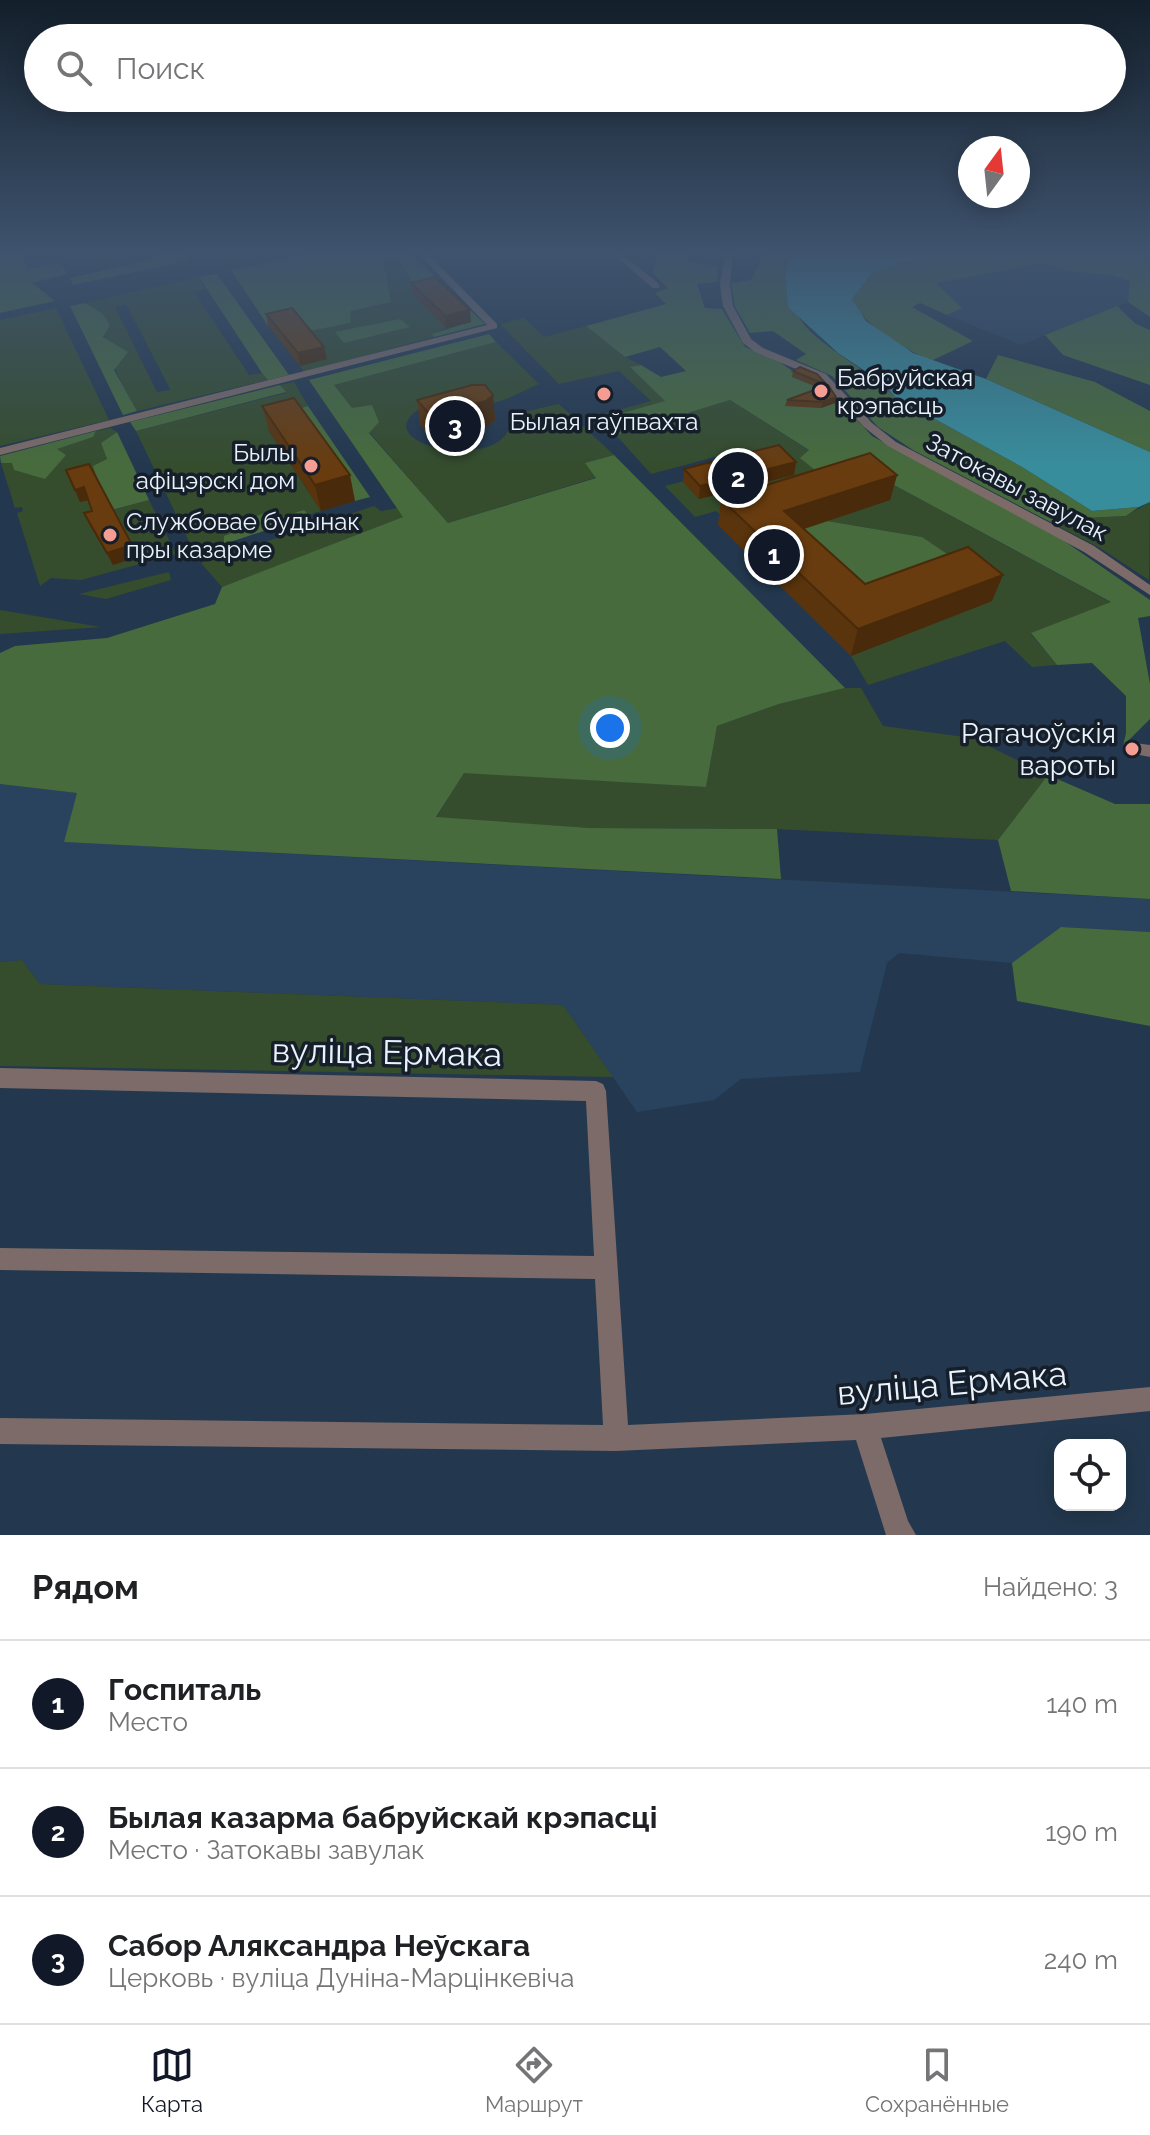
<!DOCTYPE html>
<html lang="ru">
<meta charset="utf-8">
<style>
body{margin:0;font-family:Raleway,sans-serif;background:#f2f2f2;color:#202124}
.controls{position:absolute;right:24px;bottom:24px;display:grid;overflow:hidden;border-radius:16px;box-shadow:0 4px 20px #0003}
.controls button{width:72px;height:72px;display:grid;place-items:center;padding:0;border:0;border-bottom:2px solid #e0e0e0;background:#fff;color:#202124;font:40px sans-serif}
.compass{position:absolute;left:958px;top:136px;width:72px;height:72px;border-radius:50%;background:#fff;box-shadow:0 4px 20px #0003;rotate:15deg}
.you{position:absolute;left:610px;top:728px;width:28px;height:28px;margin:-20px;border:6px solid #fff;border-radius:50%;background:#1a73e8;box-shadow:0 0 0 12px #1a73e833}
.badge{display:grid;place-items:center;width:52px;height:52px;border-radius:50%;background:#111827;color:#fff;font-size:26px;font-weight:700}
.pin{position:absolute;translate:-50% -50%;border:4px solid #fff;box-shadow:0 2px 8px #0006}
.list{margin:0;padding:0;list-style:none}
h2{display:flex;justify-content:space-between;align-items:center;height:104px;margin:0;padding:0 32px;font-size:34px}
h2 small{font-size:26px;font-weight:400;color:#757577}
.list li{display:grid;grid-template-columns:52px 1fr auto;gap:24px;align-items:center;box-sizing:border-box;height:128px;padding:0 32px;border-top:2px solid #e0e0e0}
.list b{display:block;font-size:30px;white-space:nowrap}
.list p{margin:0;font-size:26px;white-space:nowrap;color:#757577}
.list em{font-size:26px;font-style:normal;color:#757577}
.icon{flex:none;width:44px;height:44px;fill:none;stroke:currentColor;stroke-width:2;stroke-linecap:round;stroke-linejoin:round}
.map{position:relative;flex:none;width:1150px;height:1535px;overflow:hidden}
.search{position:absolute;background:#fff;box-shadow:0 4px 20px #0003;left:24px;right:24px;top:24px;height:88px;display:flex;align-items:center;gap:20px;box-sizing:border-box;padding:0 28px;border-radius:44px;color:#757577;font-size:30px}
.sheet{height:488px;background:#fff}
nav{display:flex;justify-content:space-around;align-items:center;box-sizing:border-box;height:112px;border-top:2px solid #e0e0e0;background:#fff;font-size:22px;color:#757577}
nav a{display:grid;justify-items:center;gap:4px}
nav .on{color:#111827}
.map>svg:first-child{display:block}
.built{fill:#29435e}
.green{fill:#354d2d;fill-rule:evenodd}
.forest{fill:#476b3c}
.water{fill:#388d9c}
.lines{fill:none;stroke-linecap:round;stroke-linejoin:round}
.street{fill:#7c6b68;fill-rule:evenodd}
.wall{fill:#59340d}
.shaded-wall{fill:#492a0a}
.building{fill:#683c0f;stroke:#492a0a;stroke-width:2}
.poi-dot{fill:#f59c93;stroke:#151e29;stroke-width:3}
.labels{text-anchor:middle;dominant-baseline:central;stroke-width:7;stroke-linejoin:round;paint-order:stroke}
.far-poi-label{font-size:24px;fill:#e8f3fe;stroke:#151e29;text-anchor:start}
.far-street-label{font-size:24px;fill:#e8f3fe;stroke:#151e29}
.poi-label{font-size:28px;fill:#e8f3fe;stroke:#151e29;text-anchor:end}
.near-street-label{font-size:34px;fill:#e8f3fe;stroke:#151e29}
</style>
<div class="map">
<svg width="1150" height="1535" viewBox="0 0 1150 1535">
<rect width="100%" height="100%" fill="#23384e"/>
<g class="built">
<polygon points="21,252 120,252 28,269"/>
<polygon points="1044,263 1069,271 1115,276 1130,281 1128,302 1021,345 947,315 961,308 935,283"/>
<polygon points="0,784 78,793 65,842 1150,899 1150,932 1061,927 1012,963 899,953 887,963 860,1072 741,1079 714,1100 637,1112 563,1005 40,984 22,960 0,962"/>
</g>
<g class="green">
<polygon points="396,257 413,283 413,295 446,328 433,334 434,337 304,372 300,366 326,359 305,332 349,323 351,312 383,259"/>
<path d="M 199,277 L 205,289 L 194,292 L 249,375 L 262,373 L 268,380 L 137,411 C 119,379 103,351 102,313 L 85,303 ZM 126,304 L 170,389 L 170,390 L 157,392 L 115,307 Z"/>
<polygon points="56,308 109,420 0,446 0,320"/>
<polygon points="524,318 544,337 586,326 625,357 641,365 631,367 666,401 601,419 600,415 651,401 619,371 559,384 500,324"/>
<path d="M 496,342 L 539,384 C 524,390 508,400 493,403 C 471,407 438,396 419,409 C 361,448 521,476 509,415 L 559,404 L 614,455 L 586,463 L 597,477 L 448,523 L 369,432 L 334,385 Z"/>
<polygon points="294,382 308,406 295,410 269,431 321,511 194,552 136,431 286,393 280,385"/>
<polygon points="730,400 810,451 881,478 1112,603 1031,634 1057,665 1032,667 1005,641 868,685 851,656 922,537 827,521 890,500 728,522 716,511 695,517 665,486 735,468 722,455 651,474 616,435"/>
<polygon points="110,428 117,432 101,443 107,459 109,511 149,500 176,554 81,580 51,578 40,586 17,513 23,511 22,507 15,508 1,463 66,455 56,449 93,437 96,431"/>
<polygon points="1150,502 1149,580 1100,548 1058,526 1084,518 1126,516"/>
<polygon points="374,506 381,511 398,508 404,517 222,587 201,563"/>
<polygon points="169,572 171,580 106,599 79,594"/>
<polygon points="0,610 101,627 0,634"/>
<polygon points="845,688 861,688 883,726 972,738 1048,775 998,840 777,829 590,828 436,818 464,772 706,787 717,726 779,704"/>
<polygon points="22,960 40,984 563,1005 613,1077 0,1066 0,962"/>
</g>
<g class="forest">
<polygon points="0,252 21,252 28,269 61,263 67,274 32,283 55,301 0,313"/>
<polygon points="162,252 183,252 188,261 73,285 70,278 153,259"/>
<polygon points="316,252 409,252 485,324 434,337 432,334 470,322 413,283 396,257 383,260 391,302 351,311 350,323 305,332 295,320 268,326 231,270"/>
<polygon points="657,252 692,252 687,261 718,266 717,282 697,284 705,308 722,309 745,347 778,361 844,406 872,436 1057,536 1150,600 1150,616 1138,618 1150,684 1150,719 1123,746 1126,733 1126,696 1092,663 1057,665 1031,633 1111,602 881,478 815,470 800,458 809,450 730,400 616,435 601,419 665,401 630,367 641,365 661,377 686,371 660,347 625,357 586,326 666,304 655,293 668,288 653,273"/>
<path d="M 765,252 L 795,252 L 784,269 C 789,284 792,302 799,317 C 810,341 874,373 895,397 L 1022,467 L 1092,511 L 1139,507 L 1126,516 L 1084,518 L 1058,526 L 913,450 L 878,427 L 832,376 L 796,360 L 806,354 L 773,331 L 750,333 L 735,307 L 731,283 L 751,280 Z"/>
<path d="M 934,252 L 1150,252 L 1150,317 L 1128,302 L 1130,281 L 1115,276 L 1069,271 L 1044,263 L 936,283 L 962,308 L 947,315 L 920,303 L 912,307 L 973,341 L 931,361 C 900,346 868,330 852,299 L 872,273 Z"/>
<polygon points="217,274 289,375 268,380 262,373 199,277"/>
<polygon points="85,303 102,313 110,325 103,337 128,352 114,370 137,411 123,415 70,306"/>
<polygon points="1117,306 1136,324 1150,330 1150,385 1063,355 1045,335"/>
<polygon points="400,319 410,327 344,343 335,332"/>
<polygon points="489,334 496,342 334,385 352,408 372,405 379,422 369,433 448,523 596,478 585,463 614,455 845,688 779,704 717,726 706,787 464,773 436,817 590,828 777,829 781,879 64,842 77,793 0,784 0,653 15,646 107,638 215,604 222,587 403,517 309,380"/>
<polygon points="998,355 1095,382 1150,411 1150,452 986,379"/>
<polygon points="280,385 286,392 136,431 130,422"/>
<polygon points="308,406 370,497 355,501 300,423 295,410"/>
<polygon points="96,431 93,437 57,449 66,455 45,479 14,470 12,463 1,463 0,456"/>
<polygon points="117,432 149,500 108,511 93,466 107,459 101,443"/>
<polygon points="273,510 278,518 304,510 310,516 224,544 224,536 240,530 235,524"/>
<polygon points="827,521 922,537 956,560 858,610 779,537"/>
<polygon points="1048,775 1115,804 1150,804 1150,899 1011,891 998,840"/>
<polygon points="1061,927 1150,932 1150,1026 1017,1001 1012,963"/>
</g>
<polygon class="water" points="795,252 934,252 872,273 852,299 866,321 913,353 986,379 1150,452 1150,502 1139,507 1092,511 1022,467 895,397 883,383 838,353 788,307 785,268"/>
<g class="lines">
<g class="street">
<polygon points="417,252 426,252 497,324 497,328 0,455 0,448 487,325"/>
<polygon points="610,252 619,252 659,284 659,288 653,288"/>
<polygon points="725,252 733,252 730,284 733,306 751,339 763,348 826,374 872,423 896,442 1094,546 1150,585 1150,595 1084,552 888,446 864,427 818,378 755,352 743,343 723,306 720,284"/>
<polygon points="1135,743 1150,745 1150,757 1129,753 1127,749 1129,745"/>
<polygon points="0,1068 596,1081 603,1084 606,1091 628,1425 865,1414 1150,1387 1150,1411 881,1438 908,1521 916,1535 886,1535 856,1440 616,1451 0,1444 0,1418 603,1425 595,1279 0,1270 0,1248 594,1256 586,1101 0,1088"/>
</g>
</g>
<g class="wall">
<polygon points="411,283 471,322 446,328 413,295"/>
<polygon points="266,314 327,359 300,366 268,326"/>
<polygon points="793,371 827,385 835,403 821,408 785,406 787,400 819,388 792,377"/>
<polygon points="493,395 495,420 488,426 433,440 420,425 417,400"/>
<polygon points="262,406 355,501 321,511 269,431"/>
<polygon points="796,462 794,475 699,499 683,482 684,469"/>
<polygon points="66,470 132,545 137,557 113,565 90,526 84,513 92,511 88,500 80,502"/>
<polygon points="897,475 890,500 804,529 865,584 992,601 851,656 718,525 721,499"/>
</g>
<g class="shaded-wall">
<polygon points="470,310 471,322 446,328 445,316"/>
<polygon points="324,347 327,359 300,366 298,353"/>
<polygon points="493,395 495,420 488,426 433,440 430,415"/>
<polygon points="836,397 835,403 821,408 823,402"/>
<polygon points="796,462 794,475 699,499 700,486"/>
<polygon points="350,475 355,501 321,511 315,485"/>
<polygon points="897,475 890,500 779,537 784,511"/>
<polygon points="84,487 89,500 80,502 75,490"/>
<polygon points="132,545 137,557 113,565 107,553"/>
<polygon points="1003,575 992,601 851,656 858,629"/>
</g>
<g class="building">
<polygon points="435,277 470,310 445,316 411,283"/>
<polygon points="292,308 324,347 298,353 266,314"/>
<polygon points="800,367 817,374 827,385 793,371"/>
<polygon points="472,385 485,385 493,395 486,401 430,415 417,400"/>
<polygon points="828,385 836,397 823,402 787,400"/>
<polygon points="294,398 350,475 315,485 262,406"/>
<polygon points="779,445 796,462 700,486 684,469"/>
<polygon points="870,453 897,475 784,511 865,584 968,547 1003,575 858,629 721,499"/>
<polygon points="89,464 132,545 107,553 84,513 92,511 84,487 75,490 66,470"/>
</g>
<linearGradient id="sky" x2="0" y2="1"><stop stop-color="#131f2b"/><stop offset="0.54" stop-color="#3f536e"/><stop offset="1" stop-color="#3f536e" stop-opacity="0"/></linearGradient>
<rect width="1150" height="467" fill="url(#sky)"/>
<g class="poi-dot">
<circle cx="821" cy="391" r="8"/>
<circle cx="604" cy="394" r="8"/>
<circle cx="311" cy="466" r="8"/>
<circle cx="110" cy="535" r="8"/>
<circle cx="1132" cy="749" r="8"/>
</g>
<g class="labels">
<g class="far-poi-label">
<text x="837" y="377">Бабруйская<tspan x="837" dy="28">крэпасць</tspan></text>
<text x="604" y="421" text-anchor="middle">Былая гаўпвахта</text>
<text x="295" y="452" text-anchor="end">Былы<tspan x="295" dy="28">афіцэрскі дом</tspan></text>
<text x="126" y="521">Службовае будынак<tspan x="126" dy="28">пры казарме</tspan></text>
</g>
<g class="far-street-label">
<text transform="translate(1017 487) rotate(28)">Затокавы завулак</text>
</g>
<g class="poi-label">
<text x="1116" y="733">Рагачоўскія<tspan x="1116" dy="32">вароты</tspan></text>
</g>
<g class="near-street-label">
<text transform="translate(387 1052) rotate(1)">вуліца Ермака</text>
<text transform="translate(952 1383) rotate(-5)">вуліца Ермака</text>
</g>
</g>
</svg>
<div class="controls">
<button><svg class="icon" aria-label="locate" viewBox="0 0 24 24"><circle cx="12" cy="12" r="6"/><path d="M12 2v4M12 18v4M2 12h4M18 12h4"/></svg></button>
</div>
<svg class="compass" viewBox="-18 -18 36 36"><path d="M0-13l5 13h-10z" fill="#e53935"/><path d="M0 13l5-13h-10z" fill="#757577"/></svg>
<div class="you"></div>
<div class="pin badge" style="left:774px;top:555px">1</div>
<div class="pin badge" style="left:738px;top:478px">2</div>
<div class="pin badge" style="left:455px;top:426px">3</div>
<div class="search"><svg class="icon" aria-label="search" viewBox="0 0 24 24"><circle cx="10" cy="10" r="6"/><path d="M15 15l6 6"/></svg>Поиск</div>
</div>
<section class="sheet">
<h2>Рядом<small>Найдено: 3</small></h2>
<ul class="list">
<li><span class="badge">1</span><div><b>Госпиталь</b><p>Место</p></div><em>140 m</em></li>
<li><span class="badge">2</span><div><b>Былая казарма бабруйскай крэпасці</b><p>Место · Затокавы завулак</p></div><em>190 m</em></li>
<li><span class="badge">3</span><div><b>Сабор Аляксандра Неўскага</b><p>Церковь · вуліца Дуніна-Марцінкевіча</p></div><em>240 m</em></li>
</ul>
</section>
<nav>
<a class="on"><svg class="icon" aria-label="map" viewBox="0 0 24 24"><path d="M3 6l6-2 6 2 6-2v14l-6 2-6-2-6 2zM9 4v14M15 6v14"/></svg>Карта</a>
<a><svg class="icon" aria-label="directions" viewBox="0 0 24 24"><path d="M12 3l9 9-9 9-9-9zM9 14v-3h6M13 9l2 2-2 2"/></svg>Маршрут</a>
<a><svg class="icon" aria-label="saved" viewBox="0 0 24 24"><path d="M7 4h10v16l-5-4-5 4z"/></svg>Сохранённые</a>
</nav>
